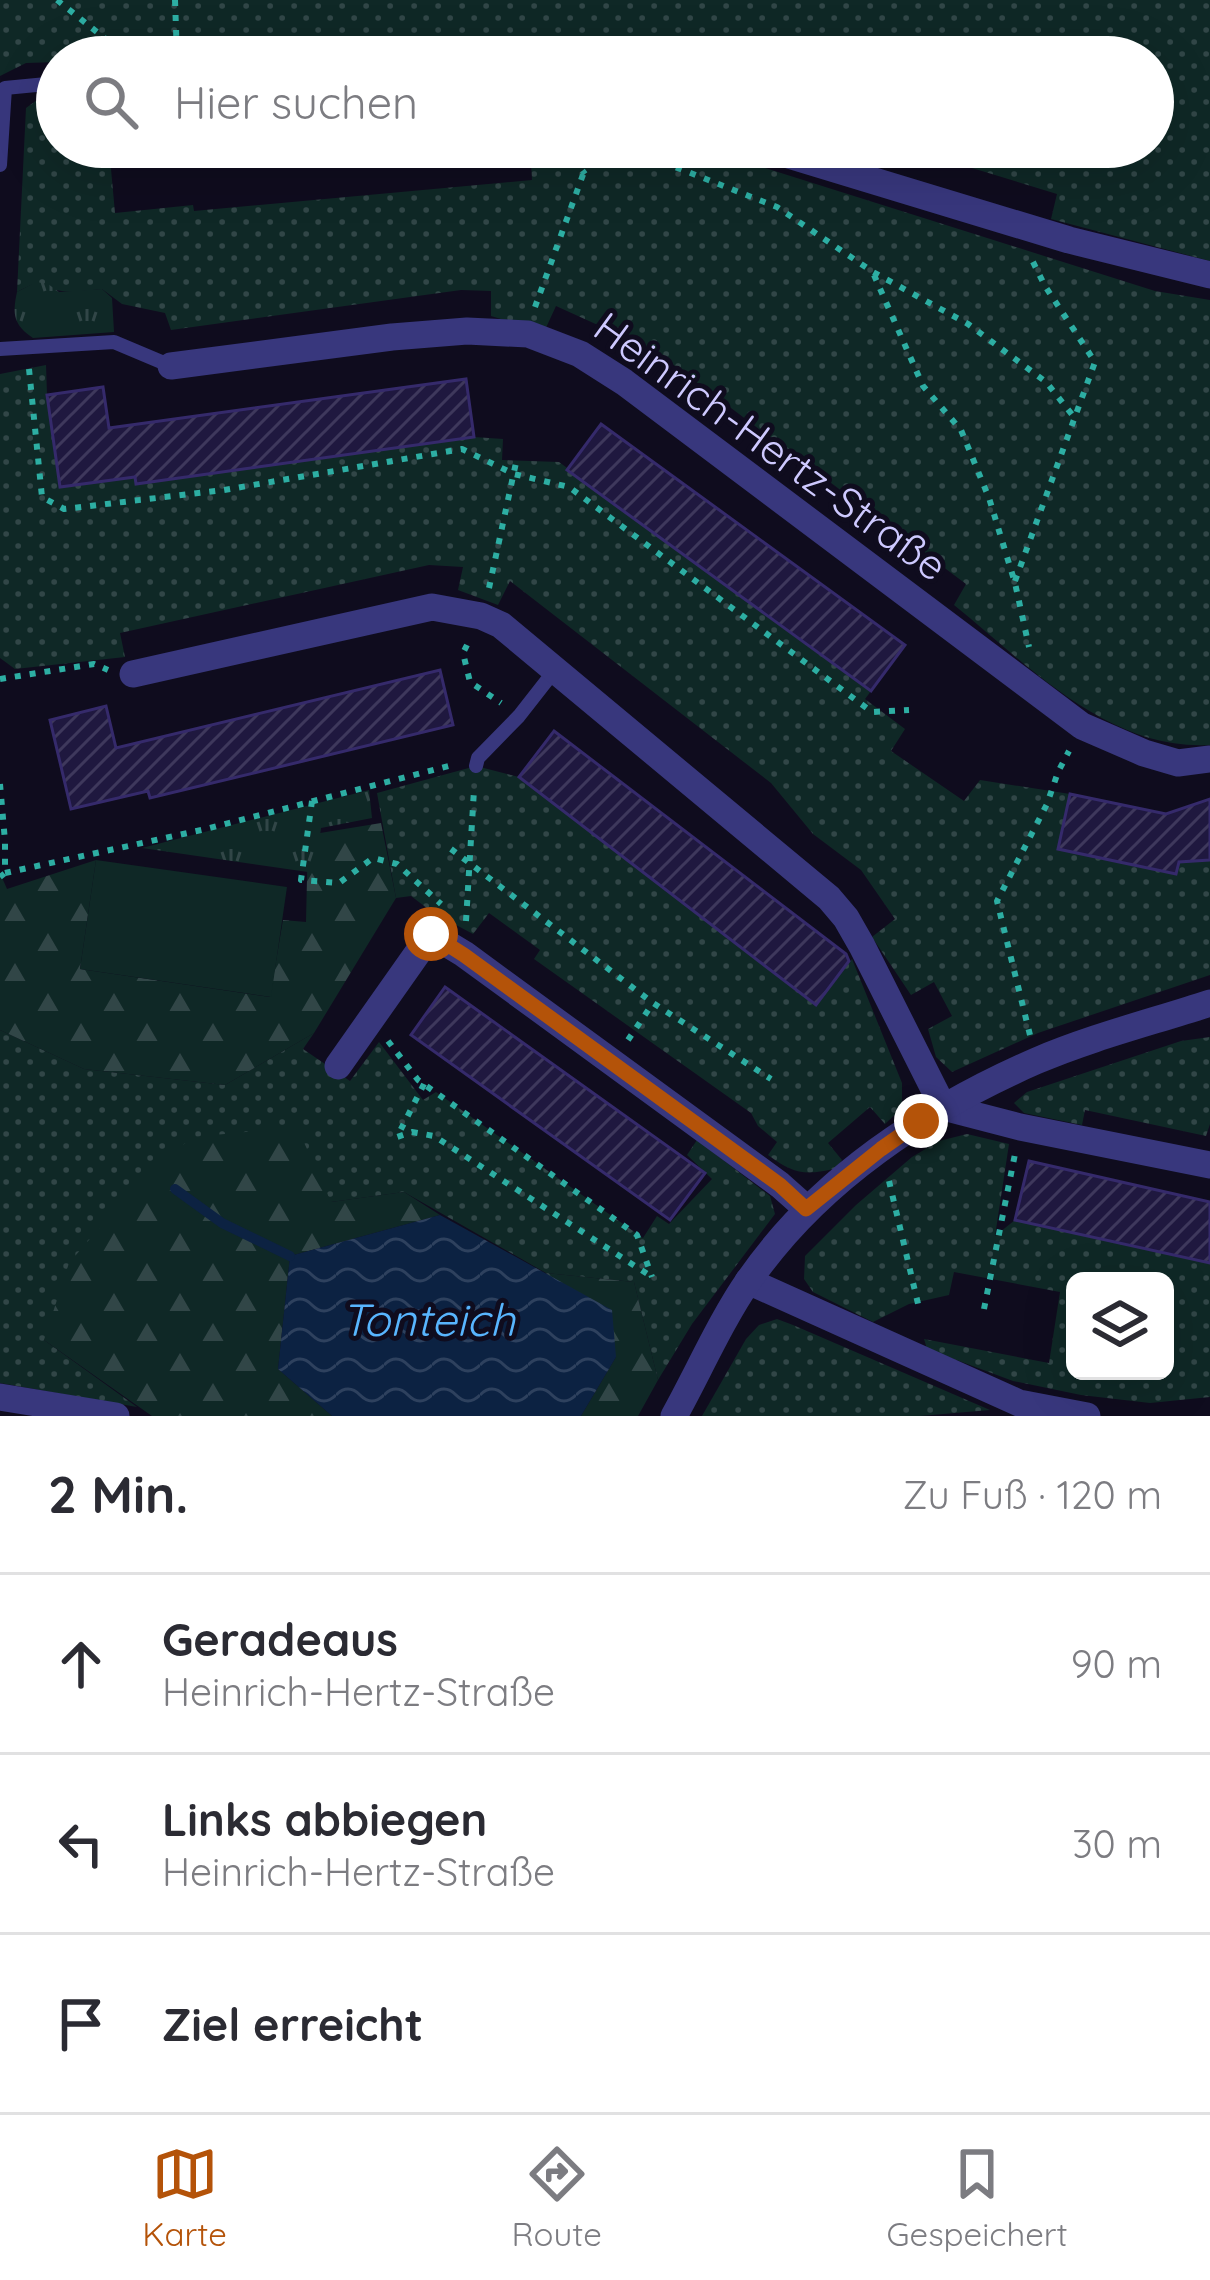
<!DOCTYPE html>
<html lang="de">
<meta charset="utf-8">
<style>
body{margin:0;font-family:Quicksand,sans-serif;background:#f2f2f3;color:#2b2b33}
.controls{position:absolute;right:36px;bottom:36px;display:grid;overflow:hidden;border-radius:18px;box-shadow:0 12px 48px #0002}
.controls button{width:108px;height:108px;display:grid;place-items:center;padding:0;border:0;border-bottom:3px solid #e1e1e2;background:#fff;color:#2b2b33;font:60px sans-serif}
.stop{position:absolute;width:36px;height:36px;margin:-27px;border:9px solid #b45309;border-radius:50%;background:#fff}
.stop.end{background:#b45309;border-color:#fff;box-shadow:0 3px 12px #0008}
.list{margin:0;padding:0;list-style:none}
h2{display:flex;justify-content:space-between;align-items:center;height:156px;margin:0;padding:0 48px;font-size:51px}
h2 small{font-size:39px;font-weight:400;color:#7c7c81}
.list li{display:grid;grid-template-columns:78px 1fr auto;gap:36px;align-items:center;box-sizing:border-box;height:180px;padding:0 48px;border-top:3px solid #e1e1e2}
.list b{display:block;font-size:45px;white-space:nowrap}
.list p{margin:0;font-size:39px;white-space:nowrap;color:#7c7c81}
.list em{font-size:39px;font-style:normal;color:#7c7c81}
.icon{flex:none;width:66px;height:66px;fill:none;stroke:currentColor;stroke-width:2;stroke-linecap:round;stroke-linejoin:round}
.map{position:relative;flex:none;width:1210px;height:1416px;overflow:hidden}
.search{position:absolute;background:#fff;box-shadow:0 12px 48px #0002;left:36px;right:36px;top:36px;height:132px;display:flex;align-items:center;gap:30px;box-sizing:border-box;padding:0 42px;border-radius:66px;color:#7c7c81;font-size:45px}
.sheet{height:696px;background:#fff}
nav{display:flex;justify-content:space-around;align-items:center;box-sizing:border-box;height:168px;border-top:3px solid #e1e1e2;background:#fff;font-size:33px;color:#7c7c81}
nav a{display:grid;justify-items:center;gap:6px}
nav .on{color:#b45309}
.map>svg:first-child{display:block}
.grass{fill:url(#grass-dots);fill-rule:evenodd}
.forest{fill:url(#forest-firs)}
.park{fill:url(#park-tufts)}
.pitch{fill:#0f2826}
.water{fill:url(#water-waves)}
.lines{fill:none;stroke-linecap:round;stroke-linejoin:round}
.stream{stroke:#0c2242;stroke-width:10}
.building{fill:url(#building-hatch);stroke:#352a6b;stroke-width:3}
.path{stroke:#2daea3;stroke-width:6;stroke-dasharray:6 9;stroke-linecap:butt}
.service{stroke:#38377d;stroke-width:14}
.minor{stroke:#38377d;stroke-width:27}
.route{stroke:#b45309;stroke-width:15}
.labels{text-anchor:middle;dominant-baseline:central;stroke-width:10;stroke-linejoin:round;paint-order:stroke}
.street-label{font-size:42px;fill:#cec9ff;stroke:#0f0c1e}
.water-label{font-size:45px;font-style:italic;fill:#58b5fe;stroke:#0f0c1e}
</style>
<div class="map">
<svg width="1210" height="1416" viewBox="0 0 1210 1416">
<defs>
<pattern id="grass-dots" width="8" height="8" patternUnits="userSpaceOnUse" patternTransform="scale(3)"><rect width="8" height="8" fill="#0f2826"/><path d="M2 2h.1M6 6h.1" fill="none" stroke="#314647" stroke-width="1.8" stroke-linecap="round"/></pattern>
<pattern id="forest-firs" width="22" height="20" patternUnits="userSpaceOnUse" patternTransform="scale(3)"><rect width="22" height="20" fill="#0f2826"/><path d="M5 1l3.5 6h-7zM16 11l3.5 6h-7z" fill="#314647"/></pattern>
<pattern id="park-tufts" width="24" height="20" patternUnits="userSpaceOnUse" patternTransform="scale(3)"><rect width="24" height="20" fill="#0f2826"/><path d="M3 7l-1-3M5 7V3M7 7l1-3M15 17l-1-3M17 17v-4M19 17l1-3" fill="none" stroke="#314647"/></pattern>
<pattern id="water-waves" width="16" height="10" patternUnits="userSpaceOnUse" patternTransform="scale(3)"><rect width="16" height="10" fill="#0c2242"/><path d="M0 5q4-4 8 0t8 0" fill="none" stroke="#2e415e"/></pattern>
<pattern id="building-hatch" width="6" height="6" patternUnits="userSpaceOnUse" patternTransform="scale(3)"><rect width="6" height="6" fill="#1f183f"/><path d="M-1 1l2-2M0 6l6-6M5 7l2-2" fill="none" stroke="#3e385c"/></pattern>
</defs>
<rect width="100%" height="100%" fill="#0f0c1e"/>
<g class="grass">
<polygon points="0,0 1210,0 1210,261 1051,219 1057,194 903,147 1153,147 1153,57 607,57 560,41 318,57 57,57 57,62 26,63 0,76"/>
<path d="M 57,93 L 57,147 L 109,147 L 115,213 L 193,205 L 194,211 L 532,180 L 530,147 L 699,147 L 1155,291 L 1210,300 L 1210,745 C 1108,751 1027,664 954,605 L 966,584 L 655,351 L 556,306 L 544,332 L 491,316 L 491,291 L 461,290 L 171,330 L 165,313 L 122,304 L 102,289 C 90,290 74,293 62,291 C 36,287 47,275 17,292 L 26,108 L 41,97 Z"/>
<polygon points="46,365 47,395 60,487 474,437 503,439 502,460 559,462 871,691 865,699 905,729 891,751 964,801 980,780 1070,794 1059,849 1175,874 1179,862 1210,860 1210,975 1038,1033 952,1072 936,1057 928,1029 952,1016 934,982 911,995 872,937 895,919 861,870 813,834 771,783 510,581 498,605 458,590 463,567 429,565 120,633 125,657 15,669 0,658 0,374"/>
<path d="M 476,766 L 519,777 L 816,1004 L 852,959 L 902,1083 L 902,1108 L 885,1124 L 870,1107 L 828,1143 L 842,1160 L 837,1168 C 805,1176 794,1174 768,1155 L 777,1142 L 758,1126 L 751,1113 L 534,959 L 540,950 L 489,913 L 473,934 L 432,912 L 411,896 L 396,898 L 377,793 Z"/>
<polygon points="0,1030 84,1069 225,1085 314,1033 303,1049 350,1081 379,1042 423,1100 436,1092 643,1238 657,1216 669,1224 712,1179 687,1155 697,1140 770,1196 775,1214 692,1324 658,1380 634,1282 546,1273 404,1192 331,1202 44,1340 137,1407 0,1383"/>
<polygon points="1210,1037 1210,1124 1206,1136 1085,1110 1082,1125 1024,1113 1014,1103 1027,1092 1181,1041"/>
<path d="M 967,1134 L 1009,1144 L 995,1236 L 1015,1220 L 1210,1263 L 1210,1397 L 1150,1403 L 1081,1395 L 1013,1381 L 927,1349 L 924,1339 L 1049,1363 L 1060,1292 L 954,1272 L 949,1295 L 909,1304 L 873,1322 L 813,1292 L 804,1279 L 805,1256 L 856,1205 L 912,1157 L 939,1141 ZM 1075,1281 L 1165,1281 L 1165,1371 L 1075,1371 Z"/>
<polygon points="777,1319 793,1325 990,1410 920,1416 702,1416 746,1339 759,1325"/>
</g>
<g class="forest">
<polygon points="381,823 396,898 314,1033 225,1085 84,1069 0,1030 0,873 7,889 96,860 80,969 270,997 283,920 306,922 308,835"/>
<polygon points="297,1127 331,1202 404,1192 440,1215 290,1256 278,1369 332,1416 152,1416 44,1340 69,1263 147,1173 193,1137"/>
<polygon points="546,1273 634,1282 658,1380 638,1416 581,1416 616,1357"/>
</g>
<g class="park">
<path d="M 36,282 L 48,284 L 59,292 L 102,289 L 112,298 L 114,332 L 33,338 C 14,325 12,315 17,292 Z"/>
<polygon points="369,790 372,818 321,828 315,873 142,848"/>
</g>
<polygon class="pitch" points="96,860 287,887 271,997 80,969"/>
<polygon class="water" points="440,1215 612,1310 616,1357 581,1416 332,1416 278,1369 290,1256"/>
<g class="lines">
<polyline class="stream" points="175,1189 222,1223 290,1256"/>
</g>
<g class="building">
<polygon points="466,379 474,437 136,484 135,477 60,487 47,395 103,387 109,428"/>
<polygon points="601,424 905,645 871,691 567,470"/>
<polygon points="440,670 453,725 150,798 148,791 71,809 50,720 106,706 116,748"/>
<polygon points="554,731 846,954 849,961 816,1005 519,777"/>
<polygon points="1070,794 1166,814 1210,799 1210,860 1179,862 1176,874 1058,849"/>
<polygon points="445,987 705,1173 670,1220 411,1035"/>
<polygon points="1029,1161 1210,1202 1210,1263 1015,1220"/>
</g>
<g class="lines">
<g class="path">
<polyline points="57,0 128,57"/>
<polyline points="175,0 177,57"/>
<polyline points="564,147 585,174"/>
<polyline points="636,147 665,163 777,207 873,272 968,324 1046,382 1074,417"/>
<polyline points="874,275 923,386 961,430 989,498 1015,583 1029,647"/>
<polyline points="535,307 593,147"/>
<polyline points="29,369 42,497 64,509 224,490 462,449 514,474 569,487 872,712 909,710"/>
<polyline points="1015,581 1095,362 1045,286 1032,260"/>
<polyline points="489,588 517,458"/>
<polyline points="467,645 463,653 470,682 501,703"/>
<polyline points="0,679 94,664 108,670"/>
<polyline points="0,784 5,841 5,873 0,877"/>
<polyline points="312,801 301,880 339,883 373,858 397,864 441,904"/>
<polyline points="451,849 653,1003 771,1079"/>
<polyline points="5,873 206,829 456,764"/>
<polyline points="466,921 474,790"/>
<polyline points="1030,1035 997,901 1047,804 1058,772 1069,751"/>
<polyline points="628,1040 653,1003"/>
<polyline points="388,1041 418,1080 637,1235 652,1277"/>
<polyline points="424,1084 397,1137 412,1132 434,1136 649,1275"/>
<polyline points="889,1181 919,1308"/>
<polyline points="984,1309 1015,1154"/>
</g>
<g class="service">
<polyline points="0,165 5,88 57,83"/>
<polyline points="0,349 114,342 171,366"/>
<polyline points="476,766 478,758 519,716 555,670"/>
</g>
<g class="minor">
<polyline points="762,147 1069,240 1210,275"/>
<polyline points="171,366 392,337 467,331 528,334 580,354 624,382 1082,726 1144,753 1178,763 1210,759"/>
<polyline points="133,674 432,607 481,616 501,625 829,898 846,918 862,946 943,1107 1020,1127 1210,1165"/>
<polyline points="338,1066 431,934 464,954 780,1185 807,1209"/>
<polyline points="748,1281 1019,1403 1087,1416"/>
<polyline points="0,1397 116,1416"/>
<path d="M 674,1416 C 698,1373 721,1320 749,1280 C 818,1180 926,1109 1036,1061 C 1092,1037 1152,1022 1210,1003"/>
</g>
</g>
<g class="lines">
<polyline class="route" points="431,934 464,955 780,1185 806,1209 881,1149 921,1121"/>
</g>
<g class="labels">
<g class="street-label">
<text transform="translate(771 446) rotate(36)">Heinrich-Hertz-Straße</text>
</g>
<g class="water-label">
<text x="428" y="1319">Tonteich</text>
</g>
</g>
</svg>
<div class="controls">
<button><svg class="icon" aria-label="layers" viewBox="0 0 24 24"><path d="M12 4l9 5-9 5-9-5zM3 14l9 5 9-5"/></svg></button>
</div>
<div class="stop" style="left:431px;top:934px"></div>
<div class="stop end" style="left:921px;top:1121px"></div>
<div class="search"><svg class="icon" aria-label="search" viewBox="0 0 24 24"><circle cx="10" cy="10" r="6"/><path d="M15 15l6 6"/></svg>Hier suchen</div>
</div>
<section class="sheet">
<h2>2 Min.<small>Zu Fuß · 120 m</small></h2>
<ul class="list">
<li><svg class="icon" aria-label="ahead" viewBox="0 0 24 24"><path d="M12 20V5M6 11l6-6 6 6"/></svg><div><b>Geradeaus</b><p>Heinrich-Hertz-Straße</p></div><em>90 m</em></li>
<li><svg class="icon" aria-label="left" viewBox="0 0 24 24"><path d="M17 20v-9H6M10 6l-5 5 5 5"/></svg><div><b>Links abbiegen</b><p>Heinrich-Hertz-Straße</p></div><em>30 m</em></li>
<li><svg class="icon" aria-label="arrive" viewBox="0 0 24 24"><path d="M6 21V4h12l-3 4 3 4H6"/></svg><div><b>Ziel erreicht</b></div></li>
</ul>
</section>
<nav>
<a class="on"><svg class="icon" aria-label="map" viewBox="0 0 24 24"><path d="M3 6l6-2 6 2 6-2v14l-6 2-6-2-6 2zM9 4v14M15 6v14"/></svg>Karte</a>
<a><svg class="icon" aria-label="directions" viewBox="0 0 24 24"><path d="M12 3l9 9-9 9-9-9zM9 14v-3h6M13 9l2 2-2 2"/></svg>Route</a>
<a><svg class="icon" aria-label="saved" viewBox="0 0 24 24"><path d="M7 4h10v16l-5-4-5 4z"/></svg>Gespeichert</a>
</nav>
